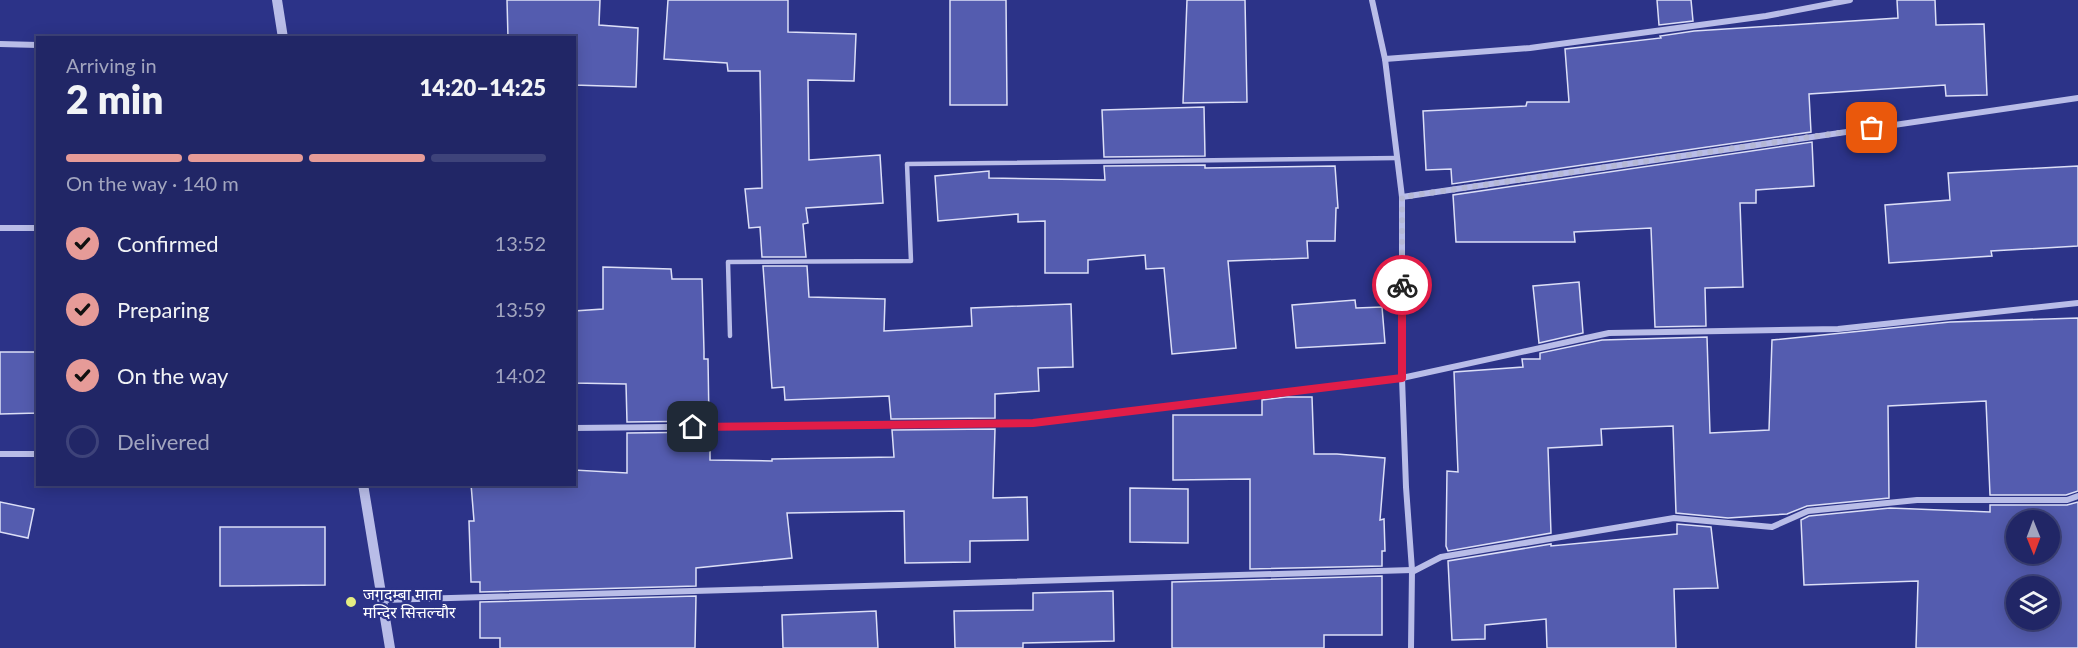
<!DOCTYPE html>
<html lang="en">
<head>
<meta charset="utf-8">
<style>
  body { margin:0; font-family:Lato,"Noto Sans Devanagari",sans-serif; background:#292e6c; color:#f1f3f6; height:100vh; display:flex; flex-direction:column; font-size:22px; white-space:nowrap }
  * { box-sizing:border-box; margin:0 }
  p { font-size:20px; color:#a2a5bf }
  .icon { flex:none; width:33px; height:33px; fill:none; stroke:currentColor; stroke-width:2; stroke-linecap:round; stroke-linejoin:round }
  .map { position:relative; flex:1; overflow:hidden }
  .side { position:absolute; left:36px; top:36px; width:540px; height:450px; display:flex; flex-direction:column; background:#212666; border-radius:0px; box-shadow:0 3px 15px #0003,0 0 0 2px #3e437a }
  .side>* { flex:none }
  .needle { width:39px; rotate:179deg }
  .controls { position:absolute; left:2006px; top:510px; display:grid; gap:12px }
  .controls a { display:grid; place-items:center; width:54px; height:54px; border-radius:50%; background:#212666; box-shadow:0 3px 15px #0003,0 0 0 2px #3e437a; font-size:30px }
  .pin { position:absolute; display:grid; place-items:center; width:51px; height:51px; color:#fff; margin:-26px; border-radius:12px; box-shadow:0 3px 9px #0006 }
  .courier { position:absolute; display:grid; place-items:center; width:60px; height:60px; margin:-30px; border:4px solid #e11d48; border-radius:50%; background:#fff; color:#222; box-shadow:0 2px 8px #0007 }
  .head em { font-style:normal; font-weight:800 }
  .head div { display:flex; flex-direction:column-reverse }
  .head { display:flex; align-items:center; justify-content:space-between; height:102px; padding:0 30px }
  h1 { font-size:39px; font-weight:800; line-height:45px }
  .bar { display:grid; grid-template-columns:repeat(4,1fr); gap:9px 6px; align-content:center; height:72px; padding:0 30px }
  .bar i { height:8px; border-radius:4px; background:#3e437a }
  .bar .selected { background:#e69b98 }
  .bar p { grid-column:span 4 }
  ol { padding:0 30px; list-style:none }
  li { display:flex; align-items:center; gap:18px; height:66px }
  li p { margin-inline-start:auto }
  li .icon { padding:6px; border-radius:50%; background:#e69b98; color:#111; stroke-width:4 }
  li:last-child { color:#a2a5bf }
  li i { width:33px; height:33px; border:3px solid #3e437a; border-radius:50% }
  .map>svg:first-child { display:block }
  .building { fill:#545caf; stroke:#dcdff7; stroke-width:1.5; fill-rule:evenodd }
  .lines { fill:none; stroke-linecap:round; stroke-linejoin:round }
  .service { stroke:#b9bde8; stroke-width:4.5 }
  .minor { stroke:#b9bde8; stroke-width:6 }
  .tertiary { stroke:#b9bde8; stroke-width:10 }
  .done { stroke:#b5b8d5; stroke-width:6; stroke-dasharray:0 10.8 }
  .route { stroke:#e11d48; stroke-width:8 }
  .poi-dot { fill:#e5ed82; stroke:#2c3388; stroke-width:2 }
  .labels { text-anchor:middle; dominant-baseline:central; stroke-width:4.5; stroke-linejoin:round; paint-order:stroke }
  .poi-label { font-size:16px; fill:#fff; stroke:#2c3388; text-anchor:start }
</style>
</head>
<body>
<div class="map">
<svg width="2078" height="648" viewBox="0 0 2078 648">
  <rect width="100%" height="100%" fill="#2c3388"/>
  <g class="building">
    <polygon points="507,0 600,0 599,25 638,28 636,87 574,85 574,38 508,38"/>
    <polygon points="668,0 788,0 788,32 856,34 854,81 808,80 809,160 880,155 883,203 806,208 808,223 803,224 806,257 762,257 760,227 749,228 745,189 762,188 760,71 728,71 727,63 664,59"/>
    <polygon points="950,0 1006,0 1007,105 950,105"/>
    <polygon points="1187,0 1245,0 1247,102 1183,103"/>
    <polygon points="1657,0 1691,0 1693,21 1659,25"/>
    <polygon points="1897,0 1935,0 1936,25 1984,24 1987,95 1946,96 1945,85 1809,94 1811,132 1452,184 1451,169 1426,170 1423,111 1526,106 1527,102 1569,102 1565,49 1661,38 1660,36 1694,31 1898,18"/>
    <polygon points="1204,107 1205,156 1104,157 1102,110"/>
    <polygon points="1812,142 1814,186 1756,190 1756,203 1740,203 1743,287 1705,288 1706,326 1655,327 1651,228 1574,232 1575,242 1456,242 1453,195"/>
    <polygon points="1205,165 1205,168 1335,166 1338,208 1336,208 1335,241 1307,241 1308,258 1228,261 1236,348 1172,354 1164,268 1146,269 1145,255 1088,260 1088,273 1045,273 1045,221 1018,222 1018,214 938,221 935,176 989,171 989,178 1105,180 1104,166"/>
    <polygon points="2078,166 2078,246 1991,251 1992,256 1889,263 1885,205 1950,200 1948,173"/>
    <polygon points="763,266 807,266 809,297 885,299 884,331 972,326 971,308 1071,304 1073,367 1038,368 1039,391 995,394 995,418 891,419 889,396 785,400 784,387 772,388"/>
    <polygon points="603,267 671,269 672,279 702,279 704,351 704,359 708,359 709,421 627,422 626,384 574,383 574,311 603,309"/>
    <polygon points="1579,282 1583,333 1539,343 1533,286"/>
    <polygon points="1355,300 1356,308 1382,307 1385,343 1296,348 1292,305"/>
    <polygon points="2078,318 2078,491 2066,495 1990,495 1986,401 1888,406 1889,498 1807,506 1787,514 1728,518 1676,513 1673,426 1601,429 1602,445 1548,448 1551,533 1448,551 1446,546 1447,471 1458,472 1454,372 1523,367 1522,359 1540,359 1540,353 1602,340 1707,337 1710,433 1769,430 1772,340 1950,322"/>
    <polygon points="0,352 38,352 38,413 0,414"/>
    <polygon points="1286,397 1312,397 1314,454 1337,454 1385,458 1380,520 1384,519 1385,551 1382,551 1382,566 1250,569 1250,479 1173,480 1173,415 1262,415 1262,400"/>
    <polygon points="995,429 993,498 1027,497 1028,540 970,541 970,562 905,563 904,511 787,513 792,558 696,568 696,586 480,592 480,582 471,582 469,521 474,521 471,484 574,484 574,470 627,473 627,433 710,432 710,460 772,461 772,459 894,457 892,430"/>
    <polygon points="1130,488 1188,489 1188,543 1130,542"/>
    <polygon points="0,502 34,509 28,538 0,532"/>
    <path d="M2078,502V648H1916L1918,581L1804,585L1801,520L1809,516L1890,508L1990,512V505H2067ZM2016,520H2049V554H2016ZM2016,586H2049V620H2016Z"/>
    <polygon points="1677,524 1711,527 1718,588 1674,589 1676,648 1547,648 1546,619 1485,625 1485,639 1452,640 1448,561 1551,544 1551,546 1677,534"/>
    <polygon points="220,527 325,527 325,585 220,586"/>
    <polygon points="1382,576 1382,635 1324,635 1324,648 1172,648 1172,582"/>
    <polygon points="1113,591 1114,641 1023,643 1023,648 955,648 954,611 1033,610 1033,593"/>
    <polygon points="696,596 695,648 500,648 500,638 480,638 480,602"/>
    <polygon points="876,611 878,648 783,648 782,615"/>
  </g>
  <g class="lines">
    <polyline class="service" points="730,336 728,262 911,261 907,164 1397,158"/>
    <g class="minor">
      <polyline points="1372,0 1385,59 1402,197 1402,378 1406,487 1412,570 1411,648"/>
      <polyline points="0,44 38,45"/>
      <polyline points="1385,59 1530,48 1766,16 1850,0"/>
      <polyline points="1402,197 2078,98"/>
      <polyline points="0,228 38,228"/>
      <polyline points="574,428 1033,423 1402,378 1609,333 1838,329 2078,303"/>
      <polyline points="0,454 38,454"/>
      <polyline points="1412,572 1441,557 1674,518 1772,527 1808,511 1917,500 2067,500 2078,496"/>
      <polyline points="383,600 1412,570"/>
    </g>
    <g class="tertiary">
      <polyline points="277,0 283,38"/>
      <polyline points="363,484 390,648"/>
    </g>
  </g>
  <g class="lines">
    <polyline class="done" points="1402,285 1402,197 1872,128"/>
    <polyline class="route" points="693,427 1033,423 1402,378 1402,285"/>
  </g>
  <circle class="poi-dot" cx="351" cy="602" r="6"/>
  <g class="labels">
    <g class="poi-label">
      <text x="363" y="593">जगदम्बा माता<tspan x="363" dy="18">मन्दिर सित्तल्चौर</tspan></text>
    </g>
  </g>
</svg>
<div class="controls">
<a><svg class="needle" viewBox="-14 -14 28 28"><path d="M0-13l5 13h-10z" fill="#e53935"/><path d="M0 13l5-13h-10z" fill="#a2a5bf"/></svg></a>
<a><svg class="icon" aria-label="layers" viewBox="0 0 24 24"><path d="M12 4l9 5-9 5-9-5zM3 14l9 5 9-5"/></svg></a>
</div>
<div class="pin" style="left:1872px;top:128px;background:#ea580c"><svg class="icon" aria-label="bag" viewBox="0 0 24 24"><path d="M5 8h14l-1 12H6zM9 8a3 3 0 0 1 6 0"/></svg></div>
<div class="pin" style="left:693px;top:427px;background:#1f2937"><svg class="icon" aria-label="home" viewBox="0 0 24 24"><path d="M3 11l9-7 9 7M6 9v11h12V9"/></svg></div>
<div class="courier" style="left:1402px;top:285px"><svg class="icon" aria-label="bike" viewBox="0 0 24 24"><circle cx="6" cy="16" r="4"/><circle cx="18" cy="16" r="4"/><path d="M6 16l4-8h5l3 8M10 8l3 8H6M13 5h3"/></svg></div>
<section class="side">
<div class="head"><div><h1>2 min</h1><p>Arriving in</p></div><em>14:20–14:25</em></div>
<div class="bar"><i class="selected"></i><i class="selected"></i><i class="selected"></i><i></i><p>On the way · 140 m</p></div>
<ol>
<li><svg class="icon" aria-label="check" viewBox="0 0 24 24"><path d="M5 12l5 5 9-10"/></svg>Confirmed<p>13:52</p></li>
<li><svg class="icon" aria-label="check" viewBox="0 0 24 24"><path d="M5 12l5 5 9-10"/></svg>Preparing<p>13:59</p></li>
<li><svg class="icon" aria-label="check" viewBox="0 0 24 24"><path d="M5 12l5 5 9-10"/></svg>On the way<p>14:02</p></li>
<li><i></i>Delivered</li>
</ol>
</section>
</div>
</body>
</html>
